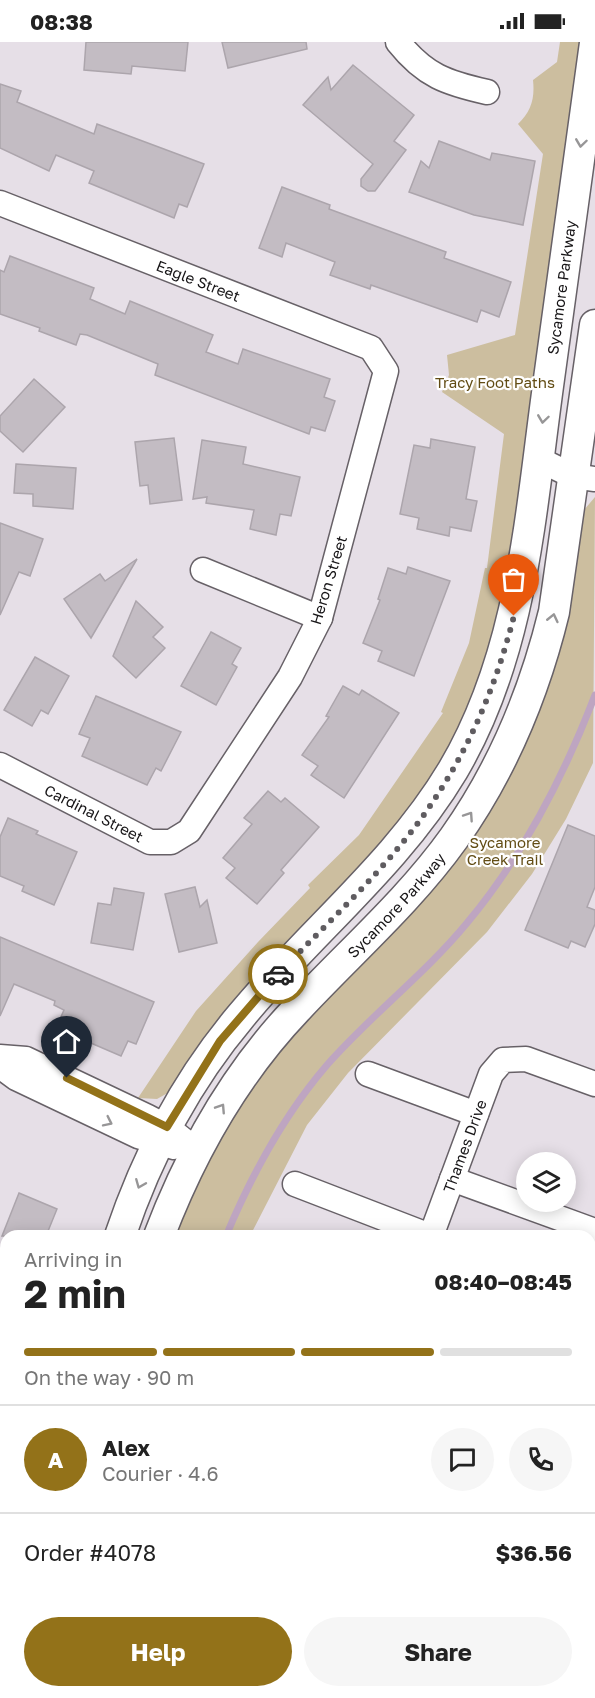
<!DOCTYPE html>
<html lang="en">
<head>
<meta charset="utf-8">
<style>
  body { margin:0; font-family:"Golos Text",sans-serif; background:#f6f6f6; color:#222; height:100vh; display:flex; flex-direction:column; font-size:22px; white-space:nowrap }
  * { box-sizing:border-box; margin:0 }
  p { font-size:20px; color:#767676 }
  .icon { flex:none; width:33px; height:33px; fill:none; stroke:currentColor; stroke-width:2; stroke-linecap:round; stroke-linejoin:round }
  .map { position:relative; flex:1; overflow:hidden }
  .panel { position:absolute; left:0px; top:1188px; width:596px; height:468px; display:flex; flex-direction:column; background:#fff; border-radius:18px 18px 0 0; box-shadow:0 3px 15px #0003 }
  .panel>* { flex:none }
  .tools { position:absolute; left:516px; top:1110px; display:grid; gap:12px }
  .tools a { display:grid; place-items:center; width:60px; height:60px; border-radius:50%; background:#fff; box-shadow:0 3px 15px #0003; font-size:30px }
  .pin { position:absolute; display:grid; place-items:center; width:51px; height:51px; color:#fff; margin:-62px -26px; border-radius:50% 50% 50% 0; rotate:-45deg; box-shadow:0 0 6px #0007 }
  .pin .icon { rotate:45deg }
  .courier { position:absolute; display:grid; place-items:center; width:60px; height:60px; margin:-30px; border:4px solid #937219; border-radius:50%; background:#fff; color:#222; box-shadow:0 2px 8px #0007 }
  .head em { font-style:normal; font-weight:700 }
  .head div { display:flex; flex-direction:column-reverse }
  .head { display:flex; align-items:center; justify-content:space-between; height:102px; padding:0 24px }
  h1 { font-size:39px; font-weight:700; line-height:45px }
  .bar { display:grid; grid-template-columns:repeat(4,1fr); gap:9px 6px; align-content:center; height:72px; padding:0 24px }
  .bar i { height:8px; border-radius:4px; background:#e0e0e0 }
  .bar .active { background:#937219 }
  .bar p { grid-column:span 4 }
  .line { display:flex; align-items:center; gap:15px; padding:0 24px; border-top:2px solid #e0e0e0 }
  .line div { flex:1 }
  .round { display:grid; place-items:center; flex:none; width:63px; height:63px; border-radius:32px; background:#f6f6f6 }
  .cta { display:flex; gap:12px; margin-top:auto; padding:12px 24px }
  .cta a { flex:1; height:69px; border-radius:36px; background:#937219; color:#fff; font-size:24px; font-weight:700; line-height:69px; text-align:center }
  .cta a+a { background:#f6f6f6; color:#222 }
  .status { display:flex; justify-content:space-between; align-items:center; height:42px; padding:0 30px; background:#fff; direction:ltr }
  .status svg { height:16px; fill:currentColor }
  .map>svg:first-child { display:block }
  .green { fill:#ccbe9f }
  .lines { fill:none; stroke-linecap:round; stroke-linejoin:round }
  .stream { stroke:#bea5c1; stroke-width:7 }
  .building { fill:#c3bcc3; stroke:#aca5ac; stroke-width:1.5 }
  .minor-casing { stroke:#676167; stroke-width:27 }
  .major-casing { stroke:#676167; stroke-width:33 }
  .minor { stroke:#fff; stroke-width:24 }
  .major { stroke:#fff; stroke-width:30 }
  .oneway { stroke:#979697 }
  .done { stroke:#5f5c60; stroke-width:6; stroke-dasharray:0 10.8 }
  .route { stroke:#937219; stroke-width:8 }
  .labels { text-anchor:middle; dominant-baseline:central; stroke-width:4.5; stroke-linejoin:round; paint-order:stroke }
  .street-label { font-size:15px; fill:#171517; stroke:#fff }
  .park-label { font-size:15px; fill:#624c14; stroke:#fff }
</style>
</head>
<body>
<div class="status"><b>08:38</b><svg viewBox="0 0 49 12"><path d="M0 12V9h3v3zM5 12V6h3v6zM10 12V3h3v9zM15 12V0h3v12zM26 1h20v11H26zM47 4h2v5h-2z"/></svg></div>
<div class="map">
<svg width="595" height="1656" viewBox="0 0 595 1656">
  <rect width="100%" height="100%" fill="#e6dfe7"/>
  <g class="green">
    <path d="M560,0H582L509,525L493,601L465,675L425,748L375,811L258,931L234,960L173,1048L157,1057L138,1056L196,969L258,900L310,846L308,843L359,793L443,671L441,670L469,601L485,526H487L504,392L442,350L449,333L447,313L515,293L543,112L518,82C531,69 535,57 533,38L557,20Z"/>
    <polygon points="595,455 593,721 566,777 532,832 487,890 348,1031 307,1083 250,1194 175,1194 195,1143 231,1078 278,1009 508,735 544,658 557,616 584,468"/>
    <polygon points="590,1622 595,1622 595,1656 110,1656 110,1650 590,1650"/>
  </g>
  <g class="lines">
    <g class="stream">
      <path d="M226,1194C252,1132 283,1074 327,1023C371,973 425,932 467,881C523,814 564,734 595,653"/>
      <polyline points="369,1650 427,1656"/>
      <polyline points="153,1656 153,1650"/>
    </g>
  </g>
  <g class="building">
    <polygon points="86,0 188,0 185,29 132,24 131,32 84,28"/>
    <polygon points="222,0 306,0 307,7 228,26"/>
    <polygon points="353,23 414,73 394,99 406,108 375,149 368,149 361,144 361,137 373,122 303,63 328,35 331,48"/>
    <polygon points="0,42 21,49 17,60 94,92 97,82 204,122 187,165 179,162 174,176 89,141 94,129 56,113 49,129 0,106"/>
    <polygon points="439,99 490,118 492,111 535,119 523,183 474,173 409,150 421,119 429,126"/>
    <polygon points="282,145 330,163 329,167 446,210 444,216 511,240 499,275 481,268 477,280 371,243 370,247 330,233 335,220 286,201 282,215 259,206"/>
    <polygon points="10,214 94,246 90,257 125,272 130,259 213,293 206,310 238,322 243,307 330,337 324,355 335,359 325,389 311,385 309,392 155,333 158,322 87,293 80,292 76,303 39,289 40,286 0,272 0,228 4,230"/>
    <polygon points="34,337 65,365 23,410 0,389 0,374"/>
    <polygon points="174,396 182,458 150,462 148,443 140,444 135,400"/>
    <polygon points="431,397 475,405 466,457 477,459 471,489 450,485 449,494 417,487 419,476 400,472 414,403 430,406"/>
    <polygon points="202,398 246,405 243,422 300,435 291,474 280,472 276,493 250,487 254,468 206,461 207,455 193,457"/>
    <polygon points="16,422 76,426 73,467 33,464 33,452 14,451"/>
    <polygon points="0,481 43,497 30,534 19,530 0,573"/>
    <polygon points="137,517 91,596 64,557 100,532 105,539"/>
    <polygon points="408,525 450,539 414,634 378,619 382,609 363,601 380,558 378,557 388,526 406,532"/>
    <polygon points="136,559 163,585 153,595 165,606 136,636 113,614"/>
    <polygon points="211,590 241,606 232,622 237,625 216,663 181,644"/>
    <polygon points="35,615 69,634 48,672 41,668 32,684 4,668"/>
    <polygon points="343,644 359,653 362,648 399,671 344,756 311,733 318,724 302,713 329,675 326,674"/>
    <polygon points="96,654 181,690 161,729 156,726 147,743 82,714 90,696 79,692"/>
    <polygon points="268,749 281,760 285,756 319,785 281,828 284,831 257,862 226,836 235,826 223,816 252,782 244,776"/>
    <polygon points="8,776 38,789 36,792 77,810 54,863 22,849 24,844 0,834 0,795"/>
    <polygon points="568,783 595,794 595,845 587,865 595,868 595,882 585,905 571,899 568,906 525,888"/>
    <polygon points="195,845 200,865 207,858 217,901 179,910 165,852"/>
    <polygon points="114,846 144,851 133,908 91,901 98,861 111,863"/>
    <polygon points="0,895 154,960 136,1002 128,999 121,1014 56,986 64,968 54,963 55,959 14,942 0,974"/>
    <polygon points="19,1151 57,1167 46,1194 2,1194"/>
  </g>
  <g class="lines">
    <defs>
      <g id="minor">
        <path d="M398,0C425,34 447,41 487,50"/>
        <path id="s1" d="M0,161L371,306L386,329L320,576L290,635L189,789L171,800H150L0,723"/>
        <polyline points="538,417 573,434 595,437"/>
        <polyline points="203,528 320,576"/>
        <polyline points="0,1015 26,1017 148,1075 167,1085 196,1108"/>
        <polyline points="0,1024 16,1036 138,1094 174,1105"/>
        <polyline points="368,1032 476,1072"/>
        <polyline points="452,1137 595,1189"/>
        <polyline points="295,1142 430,1194"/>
        <path id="s2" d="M431,1194L491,1032L503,1018L526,1017L595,1042"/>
        <polyline points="590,1313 595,1298"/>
        <polyline points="590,1335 595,1337"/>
        <polyline points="590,1580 595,1580"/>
        <polyline points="590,1607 595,1608"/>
      </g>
      <g id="major">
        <path id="s3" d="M120,1194C147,1114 187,1038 241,974C310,890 397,822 453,728C522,611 530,475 548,344C563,229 579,115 595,1"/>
        <path id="s4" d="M159,1194C191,1110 235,1032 297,967C349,911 409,859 454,796C503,727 534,652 554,570L595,283"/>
        <polyline points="59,1656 59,1650"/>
        <polyline points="96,1656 97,1650"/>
      </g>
    </defs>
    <use href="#minor" class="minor-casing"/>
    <use href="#major" class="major-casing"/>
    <use href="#minor" class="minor"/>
    <use href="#major" class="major"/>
  </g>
  <defs><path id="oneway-chevron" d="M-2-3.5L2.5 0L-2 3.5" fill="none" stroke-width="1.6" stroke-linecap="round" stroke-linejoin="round" transform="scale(1.5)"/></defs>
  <g class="oneway">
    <use href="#oneway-chevron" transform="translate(581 101) rotate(98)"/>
    <use href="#oneway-chevron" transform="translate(543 377) rotate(98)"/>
    <use href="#oneway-chevron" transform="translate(553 576) rotate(-77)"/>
    <use href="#oneway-chevron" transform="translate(469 774) rotate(-56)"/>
    <use href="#oneway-chevron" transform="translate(221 1066) rotate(-57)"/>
    <use href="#oneway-chevron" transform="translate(108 1080) rotate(26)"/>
    <use href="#oneway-chevron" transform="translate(140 1142) rotate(112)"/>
  </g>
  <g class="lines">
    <path class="done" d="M278,932C332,876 392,822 434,758C472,701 497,640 514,574"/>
    <polyline class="route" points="67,1036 167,1085 220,999 278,932"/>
  </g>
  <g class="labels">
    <g class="street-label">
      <text stroke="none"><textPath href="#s1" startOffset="213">Eagle Street</textPath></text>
      <text stroke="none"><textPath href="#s3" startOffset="1076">Sycamore Parkway</textPath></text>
      <text transform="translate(328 538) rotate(-73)">Heron Street</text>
      <text transform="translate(94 771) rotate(27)">Cardinal Street</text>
      <text stroke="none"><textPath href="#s4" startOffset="411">Sycamore Parkway</textPath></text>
      <text stroke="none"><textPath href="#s2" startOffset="96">Thames Drive</textPath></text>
    </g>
    <g class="park-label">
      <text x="495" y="340">Tracy Foot Paths</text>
      <text x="505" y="800">Sycamore<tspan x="505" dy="17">Creek Trail</tspan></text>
    </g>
  </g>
</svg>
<div class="tools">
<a><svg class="icon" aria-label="layers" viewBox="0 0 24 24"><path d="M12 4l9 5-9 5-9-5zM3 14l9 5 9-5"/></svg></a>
</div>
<div class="pin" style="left:514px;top:574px;background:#ea580c"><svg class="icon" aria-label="bag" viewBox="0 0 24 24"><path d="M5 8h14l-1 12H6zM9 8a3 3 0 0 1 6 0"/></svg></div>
<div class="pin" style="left:67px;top:1036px;background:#1f2937"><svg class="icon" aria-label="home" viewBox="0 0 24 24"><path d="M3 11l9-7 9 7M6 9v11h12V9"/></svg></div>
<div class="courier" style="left:278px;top:932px"><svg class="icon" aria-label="car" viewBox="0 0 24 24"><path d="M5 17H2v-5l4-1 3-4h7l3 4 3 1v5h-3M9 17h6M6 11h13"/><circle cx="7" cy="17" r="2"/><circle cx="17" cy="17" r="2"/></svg></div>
<section class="panel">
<div class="head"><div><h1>2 min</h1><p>Arriving in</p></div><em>08:40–08:45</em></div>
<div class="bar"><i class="active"></i><i class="active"></i><i class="active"></i><i></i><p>On the way · 90 m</p></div>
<div class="line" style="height:108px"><b class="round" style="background:#937219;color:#fff">A</b><div><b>Alex</b><p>Courier · 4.6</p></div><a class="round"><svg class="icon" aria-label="chat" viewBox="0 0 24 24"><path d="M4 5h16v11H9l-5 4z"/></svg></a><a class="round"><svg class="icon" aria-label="phone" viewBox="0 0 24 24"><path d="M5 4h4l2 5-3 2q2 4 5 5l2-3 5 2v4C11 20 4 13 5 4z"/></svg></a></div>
<div class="line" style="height:78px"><div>Order #4078</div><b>$36.56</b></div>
<div class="cta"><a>Help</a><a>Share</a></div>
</section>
</div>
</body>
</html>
